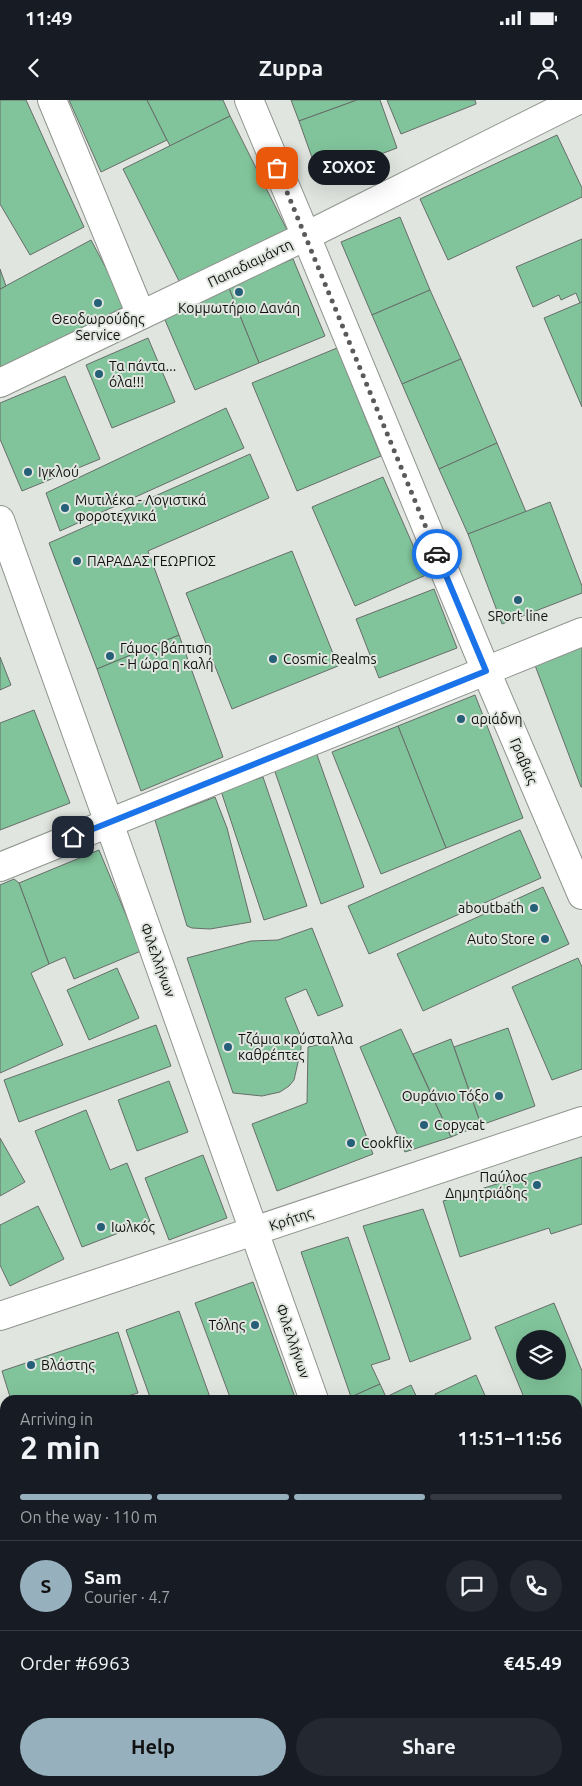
<!DOCTYPE html>
<html lang="en">
<head>
<meta charset="utf-8">
<style>
  body { margin:0; font-family:Ubuntu,sans-serif; background:#242831; color:#f1f3f6; height:100vh; display:flex; flex-direction:column; font-size:19px; white-space:nowrap }
  * { box-sizing:border-box; margin:0 }
  p { font-size:16px; color:#9ea1a6 }
  .icon { flex:none; width:28px; height:28px; fill:none; stroke:currentColor; stroke-width:2; stroke-linecap:round; stroke-linejoin:round }
  .map { position:relative; flex:1; overflow:hidden }
  .side { position:absolute; left:0px; top:1295px; width:582px; height:391px; display:flex; flex-direction:column; background:#171b24; border-radius:15px 15px 0 0; box-shadow:0 5px 20px #0002 }
  .side>* { flex:none }
  .tools { position:absolute; left:516px; top:1230px; display:grid; gap:10px }
  .tools a { display:grid; place-items:center; width:50px; height:50px; border-radius:50%; background:#171b24; box-shadow:0 5px 20px #0002; font-size:25px }
  .pin { position:absolute; display:grid; place-items:center; width:42px; height:42px; color:#fff; margin:-21px; border-radius:10px; box-shadow:0 2px 8px #0006 }
  .courier { position:absolute; display:grid; place-items:center; width:50px; height:50px; margin:-25px; border:4px solid #1a73e8; border-radius:50%; background:#fff; color:#222; box-shadow:0 1px 6px #0007 }
  .bubble { position:absolute; height:35px; border-radius:18px; background:#171b24; box-shadow:0 5px 20px #0002; font-size:16px; font-weight:700; line-height:35px; text-align:center }
  .headline em { font-style:normal; font-weight:700 }
  .headline div { display:flex; flex-direction:column-reverse }
  .headline { display:flex; align-items:center; justify-content:space-between; height:85px; padding:0 20px }
  h1 { font-size:32px; font-weight:700; line-height:38px }
  .bar { display:grid; grid-template-columns:repeat(4,1fr); gap:8px 5px; align-content:center; height:60px; padding:0 20px }
  .bar i { height:6px; border-radius:4px; background:#363941 }
  .bar .on { background:#96b0bd }
  .bar p { grid-column:span 4 }
  .line { display:flex; align-items:center; gap:12px; padding:0 20px; border-top:1px solid #363941 }
  .line div { flex:1 }
  .round { display:grid; place-items:center; flex:none; width:52px; height:52px; border-radius:26px; background:#242831 }
  .primary-button { display:flex; gap:10px; margin-top:auto; padding:10px 20px }
  .primary-button a { flex:1; height:58px; border-radius:30px; background:#96b0bd; color:#111; font-size:20px; font-weight:700; line-height:58px; text-align:center }
  .primary-button a+a { background:#242831; color:#f1f3f6 }
  .status { display:flex; justify-content:space-between; align-items:center; height:35px; padding:0 25px; background:#171b24; direction:ltr }
  .status svg { height:14px; fill:currentColor }
  header { display:flex; justify-content:space-between; align-items:center; height:65px; padding:0 20px; background:#171b24; font-size:22px; font-weight:700 }
  .map>svg:first-child { display:block }
  .building { fill:#81c49b; stroke:#676d69; fill-rule:evenodd }
  .lines { fill:none; stroke-linecap:round; stroke-linejoin:round }
  .minor-casing { stroke:#8f948e; stroke-width:30 }
  .major-casing { stroke:#6e7d33; stroke-width:30 }
  .minor { stroke:#fff; stroke-width:28 }
  .major { stroke:#c6d491; stroke-width:28 }
  .done { stroke:#595b58; stroke-width:5; stroke-dasharray:0 9 }
  .route { stroke:#1a73e8; stroke-width:6 }
  .poi-dot { fill:#265f78; stroke:#e0e5df; stroke-width:2 }
  .labels { text-anchor:middle; dominant-baseline:central; stroke-width:4; stroke-linejoin:round; paint-order:stroke }
  .street-label { font-size:14px; fill:#10110f; stroke:#e0e5df }
  .poi-label { font-size:14px; fill:#10110f; stroke:#e0e5df; text-anchor:start }
</style>
</head>
<body>
<div class="status"><b>11:49</b><svg viewBox="0 0 49 12"><path d="M0 12V9h3v3zM5 12V6h3v6zM10 12V3h3v9zM15 12V0h3v12zM26 1h20v11H26zM47 4h2v5h-2z"/></svg></div>
<header><svg class="icon" aria-label="back" viewBox="0 0 24 24"><path d="M15 5l-7 7 7 7"/></svg>Zuppa<svg class="icon" aria-label="person" viewBox="0 0 24 24"><circle cx="12" cy="8" r="4"/><path d="M4 21q1-7 8-7t8 7"/></svg></header>
<div class="map">
<svg width="582" height="1686" viewBox="0 0 582 1686">
  <rect width="100%" height="100%" fill="#e0e5df"/>
  <g class="building">
    <polygon points="0,0 26,0 84,127 30,155 0,104"/>
    <polygon points="69,0 147,0 167,40 101,72"/>
    <polygon points="147,0 223,0 230,16 170,46"/>
    <polygon points="291,0 357,0 299,21"/>
    <polygon points="357,0 380,0 397,48 319,77 299,21"/>
    <polygon points="387,0 475,0 476,4 401,34"/>
    <polygon points="230,16 288,132 181,185 123,69"/>
    <polygon points="557,35 582,88 582,97 448,160 420,99"/>
    <polygon points="400,117 430,190 372,215 341,142"/>
    <polygon points="582,139 582,202 580,203 576,193 561,200 559,195 533,207 516,167"/>
    <polygon points="91,140 126,206 0,269 0,189"/>
    <polygon points="293,159 325,236 259,263 228,186"/>
    <polygon points="0,169 6,186 0,189"/>
    <polygon points="228,186 259,263 195,290 162,213"/>
    <polygon points="430,190 461,259 402,284 372,215"/>
    <polygon points="582,202 582,307 544,218"/>
    <polygon points="148,238 175,302 112,328 86,265"/>
    <polygon points="337,248 381,356 297,391 252,283"/>
    <polygon points="461,259 497,343 439,369 402,284"/>
    <polygon points="65,276 100,359 22,391 0,339 0,303"/>
    <polygon points="226,308 244,348 60,431 46,393"/>
    <polygon points="497,343 526,412 468,434 439,369"/>
    <polygon points="250,354 269,398 148,451 179,535 97,569 49,443"/>
    <polygon points="383,377 426,475 355,506 312,407"/>
    <polygon points="550,402 582,486 582,493 502,524 468,434"/>
    <polygon points="292,451 338,566 232,609 186,493"/>
    <polygon points="434,489 457,548 379,578 356,519"/>
    <polygon points="179,535 223,657 141,691 97,569"/>
    <polygon points="582,541 582,687 581,687 533,560"/>
    <polygon points="0,557 11,585 0,590"/>
    <polygon points="475,595 523,718 446,748 398,626"/>
    <polygon points="34,610 70,703 0,730 0,623"/>
    <polygon points="398,626 446,748 381,774 332,652"/>
    <polygon points="316,652 364,787 321,804 274,669"/>
    <polygon points="263,677 307,806 264,820 221,691"/>
    <polygon points="215,697 227,728 251,822 210,829 192,828 187,826 155,720"/>
    <polygon points="520,730 541,778 369,854 348,806"/>
    <polygon points="99,750 141,851 74,879 65,857 49,864 19,783"/>
    <polygon points="14,779 19,783 49,864 31,873 63,945 0,973 0,785"/>
    <polygon points="543,787 569,844 423,911 397,854"/>
    <polygon points="312,828 343,906 318,916 306,889 285,898 301,937 301,949 294,980 289,986 280,992 262,996 233,993 187,858 251,841 278,840"/>
    <polygon points="578,858 582,867 582,969 552,980 512,887"/>
    <polygon points="117,868 139,918 89,940 67,890"/>
    <polygon points="156,925 171,966 19,1022 4,980"/>
    <polygon points="508,928 535,1006 481,1025 454,947"/>
    <polygon points="401,929 451,1037 405,1052 360,947"/>
    <polygon points="451,939 481,1025 451,1037 413,954"/>
    <polygon points="331,942 373,1054 277,1091 252,1024 307,1003 308,947"/>
    <polygon points="169,981 188,1032 137,1051 118,1000"/>
    <polygon points="86,1010 110,1070 127,1063 150,1121 82,1147 35,1031"/>
    <polygon points="0,1038 25,1082 0,1096"/>
    <polygon points="203,1055 227,1118 169,1140 145,1078"/>
    <polygon points="582,1057 582,1124 551,1134 549,1128 460,1157 443,1101"/>
    <polygon points="38,1106 64,1159 10,1186 0,1165 0,1125"/>
    <polygon points="423,1109 471,1239 410,1262 363,1126"/>
    <polygon points="348,1137 390,1259 371,1265 380,1284 351,1297 301,1152"/>
    <polygon points="253,1182 296,1300 231,1300 195,1203"/>
    <path d="M554,1203L582,1271V1340L578,1342V1300H525L495,1227ZM525,1239H558V1271H525Z"/>
    <polygon points="179,1211 211,1300 151,1300 126,1230"/>
    <polygon points="118,1232 138,1293 124,1297 125,1300 76,1300 74,1296 63,1300 11,1300 2,1271"/>
    <polygon points="476,1275 487,1300 437,1300 435,1294"/>
    <polygon points="380,1284 386,1297 411,1285 418,1300 352,1300 351,1297"/>
    <polygon points="0,1345 5,1356 5,1390 0,1392"/>
    <polygon points="5,1390 5,1436 0,1439 0,1392"/>
    <polygon points="578,1433 582,1443 582,1518 578,1520"/>
    <polygon points="5,1463 5,1483 0,1470 0,1465"/>
    <polygon points="582,1518 582,1571 578,1573 578,1520"/>
    <polygon points="0,1665 5,1676 5,1681 8,1681 10,1686 0,1686"/>
    <polygon points="93,1681 151,1681 153,1686 95,1686"/>
    <polygon points="178,1681 241,1681 243,1685 180,1686"/>
    <polygon points="241,1681 300,1681 302,1686 243,1686"/>
    <polygon points="332,1681 437,1681 439,1686 334,1686"/>
    <polygon points="481,1681 578,1681 579,1686 483,1686"/>
  </g>
  <g class="lines">
    <defs>
      <g id="minor">
        <polyline points="52,0 141,215"/>
        <polyline points="249,0 306,136 486,571 582,795"/>
        <polyline points="0,283 306,136 578,0"/>
        <polyline points="0,420 109,723 314,1300"/>
        <polyline points="0,767 582,532"/>
        <polyline points="0,1216 582,1021"/>
        <polyline points="578,1394 582,1392"/>
        <polyline points="452,1681 454,1686"/>
      </g>
      <g id="major">
        <polyline points="0,1576 5,1586"/>
        <polyline points="53,1681 55,1686"/>
      </g>
    </defs>
    <use href="#minor" class="minor-casing"/>
    <use href="#major" class="major-casing"/>
    <use href="#minor" class="minor"/>
    <use href="#major" class="major"/>
  </g>
  <g class="lines">
    <polyline class="done" points="277,68 437,454"/>
    <polyline class="route" points="73,737 486,571 437,454"/>
  </g>
  <g class="poi-dot">
    <circle cx="239" cy="192" r="5"/>
    <circle cx="98" cy="203" r="5"/>
    <circle cx="99" cy="274" r="5"/>
    <circle cx="28" cy="372" r="5"/>
    <circle cx="65" cy="408" r="5"/>
    <circle cx="77" cy="461" r="5"/>
    <circle cx="518" cy="500" r="5"/>
    <circle cx="110" cy="556" r="5"/>
    <circle cx="273" cy="559" r="5"/>
    <circle cx="461" cy="619" r="5"/>
    <circle cx="534" cy="808" r="5"/>
    <circle cx="545" cy="839" r="5"/>
    <circle cx="228" cy="947" r="5"/>
    <circle cx="499" cy="996" r="5"/>
    <circle cx="424" cy="1025" r="5"/>
    <circle cx="351" cy="1043" r="5"/>
    <circle cx="537" cy="1085" r="5"/>
    <circle cx="101" cy="1127" r="5"/>
    <circle cx="255" cy="1225" r="5"/>
    <circle cx="31" cy="1265" r="5"/>
  </g>
  <g class="labels">
    <g class="street-label">
      <text transform="translate(250 163) rotate(-26)">Παπαδιαμάντη</text>
      <text transform="translate(524 661) rotate(67)">Γραβιάς</text>
      <text transform="translate(158 860) rotate(70)">Φιλελλήνων</text>
      <text transform="translate(291 1119) rotate(-19)">Κρήτης</text>
      <text transform="translate(293 1241) rotate(71)">Φιλελλήνων</text>
    </g>
    <g class="poi-label">
      <text x="239" y="208" text-anchor="middle">Κομμωτήριο Δανάη</text>
      <text x="98" y="219" text-anchor="middle">Θεοδωρούδης<tspan x="98" dy="16">Service</tspan></text>
      <text x="109" y="266">Τα πάντα...<tspan x="109" dy="16">όλα!!!</tspan></text>
      <text x="38" y="372">Ιγκλού</text>
      <text x="75" y="400">Μυτιλέκα - Λογιστικά<tspan x="75" dy="16">φοροτεχνικά</tspan></text>
      <text x="87" y="461">ΠΑΡΑΔΑΣ ΓΕΩΡΓΙΟΣ</text>
      <text x="518" y="516" text-anchor="middle">SPort line</text>
      <text x="120" y="548">Γάμος βάπτιση<tspan x="120" dy="16">- Η ώρα η καλή</tspan></text>
      <text x="283" y="559">Cosmic Realms</text>
      <text x="471" y="619">αριάδνη</text>
      <text x="524" y="808" text-anchor="end">aboutbath</text>
      <text x="535" y="839" text-anchor="end">Auto Store</text>
      <text x="238" y="939">Τζάμια κρύσταλλα<tspan x="238" dy="16">καθρέπτες</tspan></text>
      <text x="489" y="996" text-anchor="end">Ουράνιο Τόξο</text>
      <text x="434" y="1025">Copycat</text>
      <text x="361" y="1043">Cookflix</text>
      <text x="527" y="1077" text-anchor="end">Παύλος<tspan x="527" dy="16">Δημητριάδης</tspan></text>
      <text x="111" y="1127">Ιωλκός</text>
      <text x="245" y="1225" text-anchor="end">Τόλης</text>
      <text x="41" y="1265">Βλάστης</text>
    </g>
  </g>
</svg>
<div class="tools">
<a><svg class="icon" aria-label="layers" viewBox="0 0 24 24"><path d="M12 4l9 5-9 5-9-5zM3 14l9 5 9-5"/></svg></a>
</div>
<div class="pin" style="left:277px;top:68px;background:#ea580c"><svg class="icon" aria-label="bag" viewBox="0 0 24 24"><path d="M5 8h14l-1 12H6zM9 8a3 3 0 0 1 6 0"/></svg></div>
<div class="pin" style="left:73px;top:737px;background:#1f2937"><svg class="icon" aria-label="home" viewBox="0 0 24 24"><path d="M3 11l9-7 9 7M6 9v11h12V9"/></svg></div>
<div class="courier" style="left:437px;top:454px"><svg class="icon" aria-label="car" viewBox="0 0 24 24"><path d="M5 17H2v-5l4-1 3-4h7l3 4 3 1v5h-3M9 17h6M6 11h13"/><circle cx="7" cy="17" r="2"/><circle cx="17" cy="17" r="2"/></svg></div>
<div class="bubble" style="left:308px;top:50px;width:82px">ΣΟΧΟΣ</div>
<section class="side">
<div class="headline"><div><h1>2 min</h1><p>Arriving in</p></div><em>11:51–11:56</em></div>
<div class="bar"><i class="on"></i><i class="on"></i><i class="on"></i><i></i><p>On the way · 110 m</p></div>
<div class="line" style="height:90px"><b class="round" style="background:#96b0bd;color:#111">S</b><div><b>Sam</b><p>Courier · 4.7</p></div><a class="round"><svg class="icon" aria-label="chat" viewBox="0 0 24 24"><path d="M4 5h16v11H9l-5 4z"/></svg></a><a class="round"><svg class="icon" aria-label="phone" viewBox="0 0 24 24"><path d="M5 4h4l2 5-3 2q2 4 5 5l2-3 5 2v4C11 20 4 13 5 4z"/></svg></a></div>
<div class="line" style="height:65px"><div>Order #6963</div><b>€45.49</b></div>
<div class="primary-button"><a>Help</a><a>Share</a></div>
</section>
</div>
</body>
</html>
